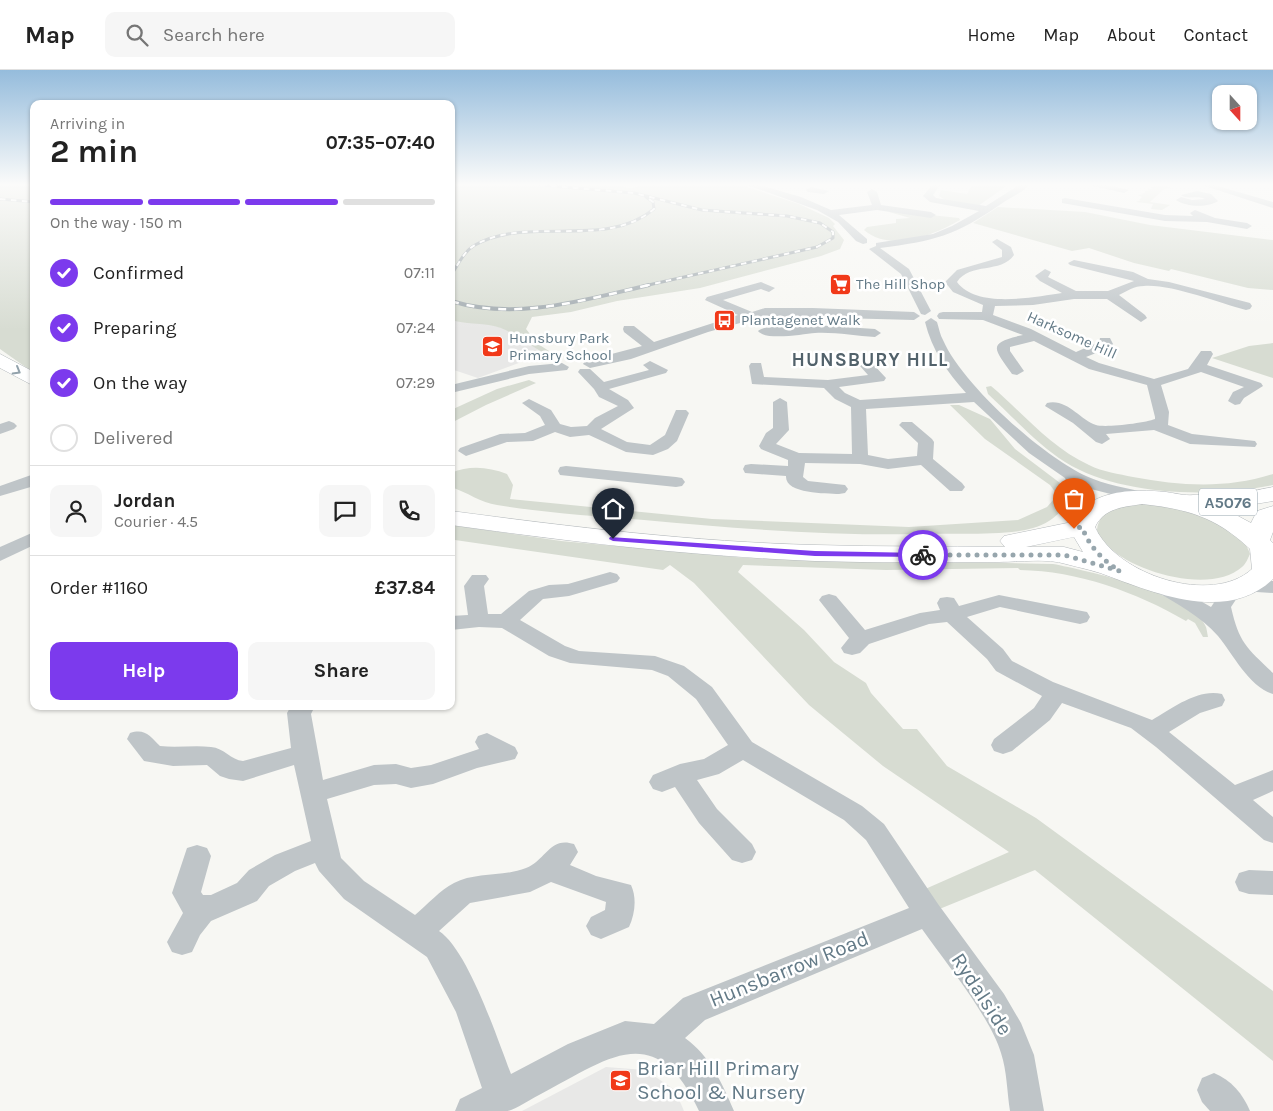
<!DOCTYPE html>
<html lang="en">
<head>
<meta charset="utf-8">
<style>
  body { margin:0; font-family:Karla,sans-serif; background:#f6f6f6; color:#222; height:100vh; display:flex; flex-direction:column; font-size:19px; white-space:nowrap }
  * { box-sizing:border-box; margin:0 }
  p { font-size:16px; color:#767676 }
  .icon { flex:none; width:28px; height:28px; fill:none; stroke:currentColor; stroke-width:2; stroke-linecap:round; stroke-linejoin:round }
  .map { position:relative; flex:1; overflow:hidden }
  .panel { position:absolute; left:30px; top:30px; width:425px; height:610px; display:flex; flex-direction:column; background:#fff; border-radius:10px; box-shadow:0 1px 4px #0004 }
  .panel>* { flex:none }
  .needle { width:32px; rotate:159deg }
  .tools { position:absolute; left:1212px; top:15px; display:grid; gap:10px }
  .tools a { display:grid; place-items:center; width:45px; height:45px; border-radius:10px; background:#fff; box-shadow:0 1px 4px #0004; font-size:25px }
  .pin { position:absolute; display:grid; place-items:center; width:42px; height:42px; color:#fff; margin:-51px -21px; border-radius:50% 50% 50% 0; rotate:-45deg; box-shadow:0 0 5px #0007 }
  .pin .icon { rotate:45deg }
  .courier { position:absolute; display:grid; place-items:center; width:50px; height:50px; margin:-25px; border:4px solid #7c3aed; border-radius:50%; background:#fff; color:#222; box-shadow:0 1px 6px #0007 }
  .overview em { font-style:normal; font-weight:700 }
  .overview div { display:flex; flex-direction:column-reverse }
  .overview { display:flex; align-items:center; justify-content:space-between; height:85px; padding:0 20px }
  h1 { font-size:32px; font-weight:700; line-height:38px }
  .bar { display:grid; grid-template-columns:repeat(4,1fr); gap:8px 5px; align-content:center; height:60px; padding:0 20px }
  .bar i { height:6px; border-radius:4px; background:#e0e0e0 }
  .bar .active { background:#7c3aed }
  .bar p { grid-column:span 4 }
  .line { display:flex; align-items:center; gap:12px; padding:0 20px; border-top:1px solid #e0e0e0 }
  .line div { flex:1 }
  .round { display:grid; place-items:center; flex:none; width:52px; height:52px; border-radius:10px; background:#f6f6f6 }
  ol { padding:0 20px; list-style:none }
  li { display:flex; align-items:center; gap:15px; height:55px }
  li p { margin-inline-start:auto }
  li .icon { padding:5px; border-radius:50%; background:#7c3aed; color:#fff; stroke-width:4 }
  li:last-child { color:#767676 }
  li i { width:28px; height:28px; border:2px solid #e0e0e0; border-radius:50% }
  .action { display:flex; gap:10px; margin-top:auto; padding:10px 20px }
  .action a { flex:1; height:58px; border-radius:10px; background:#7c3aed; color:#fff; font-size:20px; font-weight:700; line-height:58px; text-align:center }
  .action a+a { background:#f6f6f6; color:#222 }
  header { display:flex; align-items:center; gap:30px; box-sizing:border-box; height:70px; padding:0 25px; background:#fff; border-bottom:1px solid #e0e0e0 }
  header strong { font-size:24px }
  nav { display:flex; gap:28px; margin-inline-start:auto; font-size:18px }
  .search { width:350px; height:45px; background:#f6f6f6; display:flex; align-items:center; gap:12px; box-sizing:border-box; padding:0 18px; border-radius:10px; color:#767676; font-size:19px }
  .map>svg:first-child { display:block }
  .built { fill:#e8e8e7 }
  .green { fill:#d7dcd2 }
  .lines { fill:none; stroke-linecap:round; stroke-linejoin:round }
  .highway-casing { stroke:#b4b9bc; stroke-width:1 }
  .minor { fill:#bfc5c8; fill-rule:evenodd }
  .highway { fill:#fff; fill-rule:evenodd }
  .rail-far1-casing { stroke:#a0a9ae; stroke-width:3 }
  .rail-casing { stroke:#a0a9ae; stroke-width:4 }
  .rail-far1 { stroke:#fff; stroke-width:2; stroke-dasharray:5.5; stroke-linecap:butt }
  .rail { stroke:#fff; stroke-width:2.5; stroke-dasharray:8; stroke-linecap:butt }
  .oneway { stroke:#92a2ab }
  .route { fill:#7c3aed }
  .done { stroke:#97a6ad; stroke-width:5; stroke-dasharray:0 9 }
  .labels { text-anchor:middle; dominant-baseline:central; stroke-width:5; stroke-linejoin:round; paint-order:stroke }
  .far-poi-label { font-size:15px; fill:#637a87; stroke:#fff; text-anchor:start }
  .far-street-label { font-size:15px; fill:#637a87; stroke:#fff }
  .shield { fill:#fff; stroke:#92a2ab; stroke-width:1 }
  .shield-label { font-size:16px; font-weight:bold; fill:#637a87 }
  .far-district-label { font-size:19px; font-weight:bold; letter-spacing:1px; fill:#52626b; stroke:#fff }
  .near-street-label { font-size:21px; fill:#637a87; stroke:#fff }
  .near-poi-label { font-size:21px; fill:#637a87; stroke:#fff; text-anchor:start }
</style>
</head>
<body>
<header>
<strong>Map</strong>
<div class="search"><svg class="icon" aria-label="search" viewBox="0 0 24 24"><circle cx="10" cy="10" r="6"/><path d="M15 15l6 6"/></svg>Search here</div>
<nav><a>Home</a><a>Map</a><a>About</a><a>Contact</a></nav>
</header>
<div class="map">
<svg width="1273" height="1041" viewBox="0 0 1273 1041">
  <rect width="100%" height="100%" fill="#f7f7f3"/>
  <g class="built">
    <polygon points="451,250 484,253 503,258 520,267 548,287 547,290 532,288 478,308 451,299"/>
    <polygon points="606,997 645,1000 675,1020 684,1041 522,1041"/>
  </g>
  <g class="green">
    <polygon points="0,115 34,115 34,303 0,279"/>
    <path d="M451,115H611L630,118L650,115H741L799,134L829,148L835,154L833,156L844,170L840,179L821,186L700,218L617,231L571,242L532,247L526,259L538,274L560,288C538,285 522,266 501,258C485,252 468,255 451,250Z"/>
    <polygon points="972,115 1008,115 978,136 945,130 939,126 941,120 967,124"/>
    <polygon points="1159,115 1172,118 1164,119 1150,132 1170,135 1162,140 1151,139 1153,134 1136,132 1141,130 1139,130 1142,127 1138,125 1144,124 1141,123 1145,123 1145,121 1150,120 1147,119 1153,119 1151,117 1161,116"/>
    <polygon points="998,137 1085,142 1150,155 1273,170 1273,220 1248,218 1171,199 1169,201 1134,193 1089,178 1072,181 973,153"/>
    <path d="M892,141L959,148L960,150C934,165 891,183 864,160L867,157L896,153V149L910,148L889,142Z"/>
    <polygon points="1273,273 1273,308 1212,288 1249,276"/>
    <polygon points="529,310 536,313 486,335 451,353 451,340 497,319"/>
    <path d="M991,316C1022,342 1051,378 1089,395C1103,402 1119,404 1133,407C1181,416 1226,419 1273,404V415C1211,428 1120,426 1065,392C1037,374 1012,346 988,324L986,317Z"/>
    <path d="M950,335H959L990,349L1015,379L1064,416C1074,437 1051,453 1033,458C1008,466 959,463 931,464C835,466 739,459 644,450C595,446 545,443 497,435C481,433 467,422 451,417V403C470,395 488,397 507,404L513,415L510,429L712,449L909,457L1018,450L1047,437L1054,429L1056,423L1050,415L985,369Z"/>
    <path d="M1127,433C1142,434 1157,432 1171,434C1194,437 1244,460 1250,484C1248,488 1246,494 1242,497C1212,524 1136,503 1110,478C1104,473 1098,467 1097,460C1097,455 1100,450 1102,445Z"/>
    <path d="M451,455L561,471L746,488L1053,494C1085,500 1191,524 1205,555C1207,558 1207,563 1208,567H1203L1195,553L1188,549L1186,551C1136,522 1078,501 1020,500L1018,498L886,500L743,495L738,502L804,560L834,592L866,613L871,623L903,659H917L947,696L1036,748L1273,921V991L1035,800L937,840L923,820L1009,782L883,696L809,635L694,513L670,495L663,500L455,470L451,471Z"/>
  </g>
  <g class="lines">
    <defs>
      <g id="highway">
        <polygon points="0,284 34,302 34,316 0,298"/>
        <path d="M1273,417V431L1225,439L1251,453L1257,441L1273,436V462L1270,470L1273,473V509C1228,552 1160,525 1111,507C1097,501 1081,498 1066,494C1047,488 1020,492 999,492C938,492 876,493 815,491C693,486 572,472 451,455V441C572,457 694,472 816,475C879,477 942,476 1005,477L1000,471L1004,466L1072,452C1090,419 1133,419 1166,422C1174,423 1185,426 1193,425C1205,424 1218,426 1231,425C1245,424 1259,419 1273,417ZM1142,434C1188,439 1216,447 1250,479L1252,499C1212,536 1116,505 1095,457C1104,438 1123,437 1142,434ZM1074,467L1083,482L1064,477H1026Z"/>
      </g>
    </defs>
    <use href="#highway" class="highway-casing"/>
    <g class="minor">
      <polygon points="747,115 759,115 801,127 831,140 872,135 867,122 872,119 877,122 881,135 931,142 936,145 931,148 877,140 839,145 867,169 867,173 863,174 856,171 838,152 817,140"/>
      <path d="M932,115H940L933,125L936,128L986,136L1019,115H1029C1022,123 1010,128 1001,134C955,166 934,171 880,178L909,199L931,241L925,245L921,244L901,204L869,179L876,176V173L933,164L952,156L979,141L930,132L923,126Z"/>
      <polygon points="1089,115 1107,115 1129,120 1124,123"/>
      <polygon points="1202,115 1214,115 1273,132 1273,138"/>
      <polygon points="811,117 829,121 824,124 808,122 806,120"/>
      <path d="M1197,121L1211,124L1218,131C1208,138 1186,137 1176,130L1181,127L1192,130L1205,129C1197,125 1187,130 1181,125Z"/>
      <polygon points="1065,128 1165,145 1193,146 1190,143 1195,140 1215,148 1247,153 1252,156 1247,159 1207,152 1165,151 1062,133 1062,129"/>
      <path d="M997,169L1011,177L1014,185C1001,204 970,192 957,212C977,239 1033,227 1062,223L1040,211L1035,206L1045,199L1051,202L1048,207L1076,221H1108L1134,211L1070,195L1068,193L1074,190L1133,202L1148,209L1169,212L1250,233L1252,236L1250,239L1246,240C1218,233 1172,214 1144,216C1134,216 1127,221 1119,225L1145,245L1147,248L1141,252L1107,229H1074L1033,235L995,236L993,245L1031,259L1076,282L1099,272L1100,268H1110L1113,274L1111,277L1086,287L1099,293L1154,309L1188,299L1201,281H1211L1213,284L1207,295L1261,313L1263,316L1244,328L1240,334L1235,335L1228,331L1233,322L1244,317L1201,302L1161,315L1169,342L1168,355L1192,364L1255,371L1257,374L1255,377L1190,374L1154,360L1106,364L1110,369L1102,374L1096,372L1073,353L1045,336L1047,333C1067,328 1080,350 1096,355C1105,358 1145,353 1155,349V347L1147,315L1089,299L1034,271L1010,277V281L1024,301L1017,305L1012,304C994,278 986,273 1023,265L983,250L939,249L937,246L939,243L943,242H982L983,235L953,222L945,212L957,200L1002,187V180L992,172Z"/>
      <polygon points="761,212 775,218 769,222 761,219 723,230 752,242 765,238 813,238 914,242 920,246 914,250 765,246 708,262 631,289 590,298 583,294 585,291 642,276 624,262 623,259 624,256 634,256 654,272 738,245 705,230 707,227"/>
      <path d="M931,248L937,252C939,258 940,265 943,270C962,314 1042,386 1086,406C1105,415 1127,418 1148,423L1151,427L1148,431L1142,432L1087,418L1097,445L1094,449H1082L1065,408L1029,383L974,332L866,339L868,385L888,389L917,386L918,373L899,355L902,352H912L932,369L934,372L933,389L962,413L965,417L962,421H950L921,395L888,399L860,394L805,393L803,407L808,411L845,415L848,419L845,423L839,424C826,423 785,424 786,406L745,403L743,399L745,395L751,394L788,396V390L761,379L759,376L766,363L773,358V332L780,328L787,332L789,360L776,374L799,383L852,384L851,337L835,329L824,318L752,314L749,296L751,293H761L764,307L828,310L868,305L860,296L867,292L872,293L886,308L884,311L839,317L845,323L860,330L966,323C947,302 932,280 925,252Z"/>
      <path d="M815,255L875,259L881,263L875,267C856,266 835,262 815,263C803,264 766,271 758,261C764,254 802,258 815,255Z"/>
      <polygon points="650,291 668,300 666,303 609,319 628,330 634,338 601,359 627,372 650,375 665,365 676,340 686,340 689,343 677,371 668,379 653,385 626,382 589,365 570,367 555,362 533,371 507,372 466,386 458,381 460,378 500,364 525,363 545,355 540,346 522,333 529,329 551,340 560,354 571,357 587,356 595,348 618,336 599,327 594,319 578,302 580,299 590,299 604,312 649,300 643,295"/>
      <polygon points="562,293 569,297 567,300 529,304 451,323 451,315 529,296"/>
      <polygon points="9,351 14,353 17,356 14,359 0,364 0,354"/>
      <polygon points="566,396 676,407 682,408 685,412 682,416 676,417 560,405 558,401 560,397"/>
      <polygon points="34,404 34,416 0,426 0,416"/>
      <polygon points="34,462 34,475 0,491 0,477"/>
      <path d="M610,502L617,504L620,508L617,512L569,526L543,529L520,550L565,576L579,581L655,586L684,596L712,617L752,672L862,736L884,754L938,834L1004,924L1021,953L1034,985L1044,1041H1010C1007,1022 1007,1001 1001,983C990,946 945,892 922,859L705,950L685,968C710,986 722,1013 734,1041H699C655,947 608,989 539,1025C529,1030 518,1038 508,1041C495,1041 469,1041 455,1041L460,1029L482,1018L456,942L427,887L344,829L319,801L315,793L295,801L269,816L257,831L211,851L200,865L192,882L182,885L172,882L167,872L183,843L172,823L187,778L197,775L207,778L211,786L201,822L203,825H211L237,813L249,800L275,785L311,771L294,695L243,711L229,709L220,706L207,695L173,696L144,691L127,669L130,663C145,658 150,666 160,676C177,678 194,675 211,677C224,678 231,690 243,691L291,678L287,643L291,636H315L311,644L323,710L374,695L396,694L411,698L431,695L479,679L475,672L478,666L487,663L515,677L518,683L515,689L477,698L433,714L411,718L396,714L374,715L327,729L341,788L364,811L415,845C427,835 440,820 454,813C475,802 504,807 526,798C546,790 550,766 574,774L578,782L570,795L596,806L631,815C637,828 635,844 629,857L601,869L591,865L586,856L591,847L605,840L606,832L551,812L530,822L470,833L439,861C468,880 497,968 511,1004L568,974L625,951L654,954L683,928L909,838L866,770L844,750L743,690L719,704L697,710L717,739L752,774L756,782L752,790L742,793L732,790L699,753L675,717L662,722L653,719L649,712L653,705L680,694L704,689L728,675L696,629L668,606L652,600L570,593L549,586L502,558L479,557L451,560V546L468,545L464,516L472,505H486L489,509L484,516L488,544H501L529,521L549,515L568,514Z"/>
      <path d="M1162,511L1169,513L1211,537L1224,518L1231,516L1238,518L1241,522L1231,537C1239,573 1247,578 1273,603V624C1249,617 1233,584 1218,566C1200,546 1178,534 1155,521L1152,517L1155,513Z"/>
      <polygon points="1248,511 1273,511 1273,523 1241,521 1238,517 1241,513"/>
      <path d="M829,524L836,526L865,560L920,543L940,540L937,533L940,528L947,527L954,528L959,536L999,525L1087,542L1090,547L1087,552L1080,554L1000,537L967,547L1003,579L1012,591L1053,612L1152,650C1172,638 1199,618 1222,624L1225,630L1222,636L1200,643L1169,662L1235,715L1273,700V721L1253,730L1273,747V773L1264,770L1156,677L1131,658L1062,633L1050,650L1012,681L1003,684L994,681L991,675L994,669L1034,638L1042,626L996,601L987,589L947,552L929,554L869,574L860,583L852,585L844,583L841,578L849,568L819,530L822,526Z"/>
      <polygon points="1249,800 1273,801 1273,825 1249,824 1239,821 1235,812 1239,803"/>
      <path d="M1214,1003C1231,1010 1243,1024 1250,1041H1210L1202,1032L1197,1020L1202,1008Z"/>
    </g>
    <use href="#highway" class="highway"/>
    <defs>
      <g id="rail-far1">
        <polyline points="540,115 634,123 702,140 787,146 820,153 833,162 833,168 817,177 644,216"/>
        <polyline points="0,129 34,132"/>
        <path d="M451,205C458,195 464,181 475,175C529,145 605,180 654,139L653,132L646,127"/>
      </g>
      <path id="rail" d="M451,231C516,251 584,230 649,215"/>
    </defs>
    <use href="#rail-far1" class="rail-far1-casing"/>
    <use href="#rail" class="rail-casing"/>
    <use href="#rail-far1" class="rail-far1"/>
    <use href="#rail" class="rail"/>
  </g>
  <defs><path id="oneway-chevron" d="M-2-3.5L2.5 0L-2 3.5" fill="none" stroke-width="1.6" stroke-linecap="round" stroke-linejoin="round" transform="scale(1.25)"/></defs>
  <use class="oneway" href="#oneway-chevron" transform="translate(17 301) rotate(30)"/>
  <linearGradient id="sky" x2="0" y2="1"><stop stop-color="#95bcdc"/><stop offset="0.44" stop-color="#fbfbfa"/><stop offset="1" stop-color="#fbfbfa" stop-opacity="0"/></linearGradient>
  <rect width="1273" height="260" fill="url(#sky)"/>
  <polygon class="route" points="610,467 815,481 923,483 927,485 923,487 815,486 613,471 609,469"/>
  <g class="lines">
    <path class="done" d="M923,485H1064L1120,501C1102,490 1089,476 1082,457L1074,459"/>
  </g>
  <defs>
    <symbol id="supermarket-square" viewBox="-11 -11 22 22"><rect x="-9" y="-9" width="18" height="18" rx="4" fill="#f13919" stroke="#fff"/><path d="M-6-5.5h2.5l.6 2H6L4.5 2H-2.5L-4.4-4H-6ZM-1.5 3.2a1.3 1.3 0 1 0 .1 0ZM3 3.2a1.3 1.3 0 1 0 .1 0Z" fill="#fff"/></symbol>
    <symbol id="bus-square" viewBox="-11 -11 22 22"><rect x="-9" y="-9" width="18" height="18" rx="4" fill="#f13919" stroke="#fff"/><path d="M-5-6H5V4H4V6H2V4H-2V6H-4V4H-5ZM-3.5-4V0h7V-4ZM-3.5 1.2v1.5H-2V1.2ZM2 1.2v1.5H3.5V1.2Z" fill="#fff"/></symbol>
    <symbol id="school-square" viewBox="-11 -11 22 22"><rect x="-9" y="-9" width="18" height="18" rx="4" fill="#f13919" stroke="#fff"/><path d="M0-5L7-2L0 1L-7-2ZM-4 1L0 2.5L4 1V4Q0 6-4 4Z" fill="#fff"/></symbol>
  </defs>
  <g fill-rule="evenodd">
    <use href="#supermarket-square" x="828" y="202" width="25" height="25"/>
    <use href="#bus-square" x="712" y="238" width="25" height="25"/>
    <use href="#school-square" x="480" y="264" width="25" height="25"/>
    <use href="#school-square" x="608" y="998" width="25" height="25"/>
  </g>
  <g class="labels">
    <g class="far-poi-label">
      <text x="856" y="214">The Hill Shop</text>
      <text x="741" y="250">Plantagenet Walk</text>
      <text x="509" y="268">Hunsbury Park<tspan x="509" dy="17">Primary School</tspan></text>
    </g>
    <g class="far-street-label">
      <text transform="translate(1072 265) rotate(24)">Harksome Hill</text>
    </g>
    <rect class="shield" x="1199" y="418.5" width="58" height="27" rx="4"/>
    <g class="shield-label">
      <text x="1228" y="432">A5076</text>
    </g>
    <g class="far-district-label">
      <text x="870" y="290">HUNSBURY HILL</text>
    </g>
    <g class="near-street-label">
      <text transform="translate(789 899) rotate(-22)">Hunsbarrow Road</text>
      <text transform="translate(982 924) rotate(57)">Rydalside</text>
    </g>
    <g class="near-poi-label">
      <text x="637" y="998">Briar Hill Primary<tspan x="637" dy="24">School &amp; Nursery</tspan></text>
    </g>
  </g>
</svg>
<div class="tools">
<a><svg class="needle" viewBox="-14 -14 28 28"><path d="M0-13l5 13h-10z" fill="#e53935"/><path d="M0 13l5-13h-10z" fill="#767676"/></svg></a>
</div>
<div class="pin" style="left:1074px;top:459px;background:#ea580c"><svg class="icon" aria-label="bag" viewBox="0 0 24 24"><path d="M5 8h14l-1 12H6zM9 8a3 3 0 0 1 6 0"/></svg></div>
<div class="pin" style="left:613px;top:469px;background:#1f2937"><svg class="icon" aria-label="home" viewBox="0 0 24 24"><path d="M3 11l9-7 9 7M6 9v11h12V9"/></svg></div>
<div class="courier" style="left:923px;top:485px"><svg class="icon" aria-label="bike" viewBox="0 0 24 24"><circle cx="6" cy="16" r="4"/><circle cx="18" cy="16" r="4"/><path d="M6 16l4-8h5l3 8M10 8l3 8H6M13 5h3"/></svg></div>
<section class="panel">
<div class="overview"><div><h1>2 min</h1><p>Arriving in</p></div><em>07:35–07:40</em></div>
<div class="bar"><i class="active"></i><i class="active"></i><i class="active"></i><i></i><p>On the way · 150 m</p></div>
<ol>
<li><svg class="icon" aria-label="check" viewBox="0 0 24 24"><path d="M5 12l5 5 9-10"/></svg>Confirmed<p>07:11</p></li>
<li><svg class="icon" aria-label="check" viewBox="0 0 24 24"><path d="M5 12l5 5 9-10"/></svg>Preparing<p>07:24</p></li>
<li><svg class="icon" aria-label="check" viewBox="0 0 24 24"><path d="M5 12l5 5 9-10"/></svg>On the way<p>07:29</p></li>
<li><i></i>Delivered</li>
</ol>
<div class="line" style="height:90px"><a class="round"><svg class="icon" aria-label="person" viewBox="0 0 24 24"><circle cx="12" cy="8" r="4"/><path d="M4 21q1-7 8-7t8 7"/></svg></a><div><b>Jordan</b><p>Courier · 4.5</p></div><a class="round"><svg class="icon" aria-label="chat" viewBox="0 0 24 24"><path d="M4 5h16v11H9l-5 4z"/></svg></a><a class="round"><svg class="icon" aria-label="phone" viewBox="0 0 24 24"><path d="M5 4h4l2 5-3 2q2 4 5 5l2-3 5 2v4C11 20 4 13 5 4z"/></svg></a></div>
<div class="line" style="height:65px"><div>Order #1160</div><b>£37.84</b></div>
<div class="action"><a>Help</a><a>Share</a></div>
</section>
</div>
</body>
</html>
